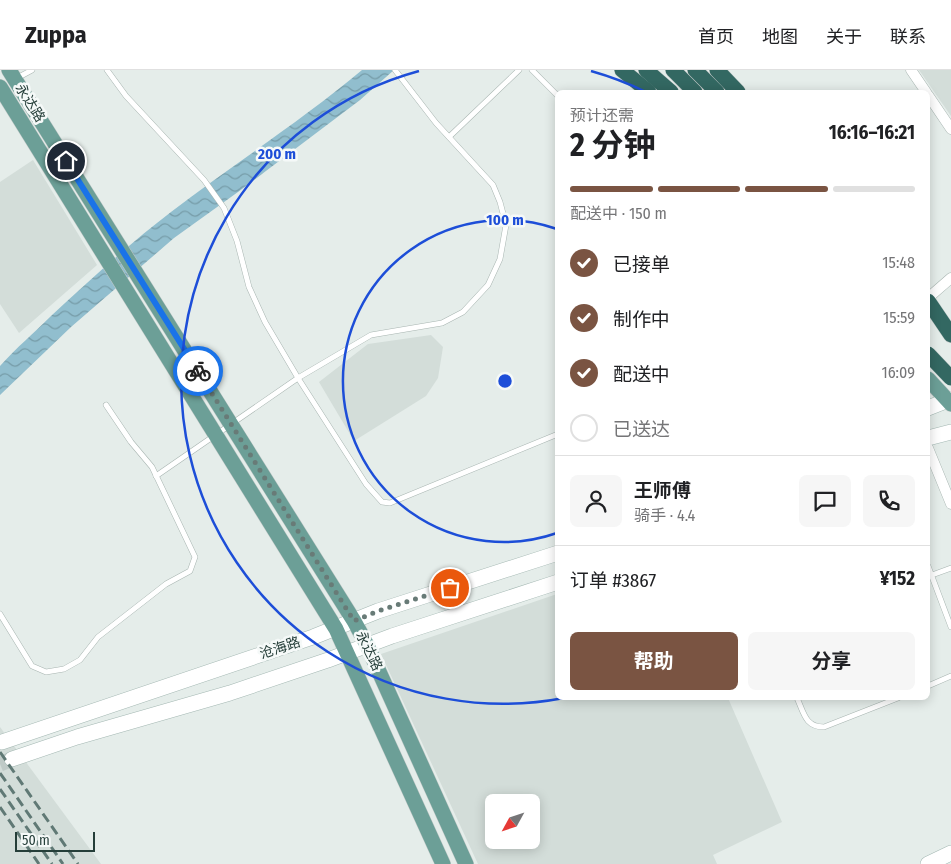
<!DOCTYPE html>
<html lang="zh">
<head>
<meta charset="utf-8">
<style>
  body { margin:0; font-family:"Fira Sans Condensed","Noto Sans SC",sans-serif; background:#f6f6f6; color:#202124; height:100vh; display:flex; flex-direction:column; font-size:19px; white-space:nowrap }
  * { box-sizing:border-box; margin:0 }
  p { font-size:16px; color:#757577 }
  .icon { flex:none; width:28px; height:28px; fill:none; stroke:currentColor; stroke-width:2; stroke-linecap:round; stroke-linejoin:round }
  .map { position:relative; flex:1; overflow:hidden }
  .sheet { position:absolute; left:555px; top:20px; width:375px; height:610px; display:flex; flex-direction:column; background:#fff; border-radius:8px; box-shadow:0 2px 12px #0003 }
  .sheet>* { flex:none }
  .needle { width:32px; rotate:230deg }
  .controls { position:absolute; left:485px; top:724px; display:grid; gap:10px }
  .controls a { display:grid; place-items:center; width:55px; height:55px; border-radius:8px; background:#fff; box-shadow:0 2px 12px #0003; font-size:25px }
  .scale { position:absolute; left:15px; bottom:12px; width:80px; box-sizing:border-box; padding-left:5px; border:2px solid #253e39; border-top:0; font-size:14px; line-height:18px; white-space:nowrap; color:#253e39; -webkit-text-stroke:4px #f5f9f8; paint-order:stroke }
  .pin { position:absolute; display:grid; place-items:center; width:42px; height:42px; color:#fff; margin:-21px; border:2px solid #fff; border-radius:50%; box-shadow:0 1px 5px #0007 }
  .courier { position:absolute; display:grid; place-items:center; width:50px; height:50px; margin:-25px; border:4px solid #1a73e8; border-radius:50%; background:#fff; color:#222; box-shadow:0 1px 6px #0007 }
  .overview em { font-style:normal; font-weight:700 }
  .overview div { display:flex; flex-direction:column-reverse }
  .overview { display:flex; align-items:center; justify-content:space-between; height:85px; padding:0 15px }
  h1 { font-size:32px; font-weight:700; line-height:38px }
  .bar { display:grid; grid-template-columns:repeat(4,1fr); gap:8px 5px; align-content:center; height:60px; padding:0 15px }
  .bar i { height:6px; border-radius:4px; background:#e0e0e0 }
  .bar .current { background:#7a5442 }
  .bar p { grid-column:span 4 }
  .line { display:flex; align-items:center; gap:12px; padding:0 15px; border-top:1px solid #e0e0e0 }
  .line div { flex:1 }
  .round { display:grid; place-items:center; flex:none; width:52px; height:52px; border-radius:8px; background:#f6f6f6 }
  ol { padding:0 15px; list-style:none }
  li { display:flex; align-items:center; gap:15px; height:55px }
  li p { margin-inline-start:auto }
  li .icon { padding:5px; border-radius:50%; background:#7a5442; color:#fff; stroke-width:4 }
  li:last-child { color:#757577 }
  li i { width:28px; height:28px; border:2px solid #e0e0e0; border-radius:50% }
  .cta { display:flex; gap:10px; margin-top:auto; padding:10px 15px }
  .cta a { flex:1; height:58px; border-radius:8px; background:#7a5442; color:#fff; font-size:20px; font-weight:700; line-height:58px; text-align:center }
  .cta a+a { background:#f6f6f6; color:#202124 }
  header { display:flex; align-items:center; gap:30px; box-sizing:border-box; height:70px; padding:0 25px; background:#fff; border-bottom:1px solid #e0e0e0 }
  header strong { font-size:24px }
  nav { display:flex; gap:28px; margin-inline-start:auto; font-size:18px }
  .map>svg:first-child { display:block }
  .built { fill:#d3ddd9; fill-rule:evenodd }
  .water { fill:url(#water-waves) }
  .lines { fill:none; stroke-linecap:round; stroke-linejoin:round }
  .secondary-tunnel { stroke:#bfcac7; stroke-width:15; stroke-dasharray:15 8; stroke-linecap:butt }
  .lane-casing { stroke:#a8b5b1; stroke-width:6 }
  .street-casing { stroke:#a8b5b1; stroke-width:11 }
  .secondary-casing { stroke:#a4b8b3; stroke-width:16 }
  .primary-casing { stroke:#c2c9c8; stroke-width:16 }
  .highway-casing { stroke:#c2c9c8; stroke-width:16 }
  .lane { stroke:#fff; stroke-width:5 }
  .street { stroke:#fff; stroke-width:10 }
  .secondary { stroke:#fff; stroke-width:15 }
  .primary { stroke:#6c9f97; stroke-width:15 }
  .highway { stroke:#336862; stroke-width:15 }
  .rail { stroke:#607975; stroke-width:3; stroke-dasharray:10 5; stroke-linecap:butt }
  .highway-bridge-casing { stroke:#c2c9c8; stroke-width:16; stroke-linecap:butt }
  .highway-bridge { stroke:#336862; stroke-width:15 }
  .done { stroke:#687b77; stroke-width:5; stroke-dasharray:0 9 }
  .route { stroke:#1a73e8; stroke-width:6 }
  .ring { fill:none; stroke:#1d4ed8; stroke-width:2.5 }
  .labels { text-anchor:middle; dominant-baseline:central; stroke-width:5; stroke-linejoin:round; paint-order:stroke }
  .street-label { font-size:14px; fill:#253e39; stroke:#f5f9f8 }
  .centre { fill:#1d4ed8; stroke:#f5f9f8; stroke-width:2.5 }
  .ring-label { font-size:15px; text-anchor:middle; font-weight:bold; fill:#1d4ed8; stroke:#f5f9f8; stroke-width:5; stroke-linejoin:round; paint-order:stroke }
</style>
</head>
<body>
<header>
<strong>Zuppa</strong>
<nav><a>首页</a><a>地图</a><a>关于</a><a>联系</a></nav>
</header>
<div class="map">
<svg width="951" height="794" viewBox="0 0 951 794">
  <defs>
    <pattern id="water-waves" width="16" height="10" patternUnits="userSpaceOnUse" patternTransform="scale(1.25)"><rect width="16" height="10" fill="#91bece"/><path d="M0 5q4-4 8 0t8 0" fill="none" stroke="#769ca8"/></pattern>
  </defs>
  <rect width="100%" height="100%" fill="#e5edea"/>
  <g class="built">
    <polygon points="919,0 951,0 951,46"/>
    <polygon points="33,90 97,195 19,263 0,234 0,112"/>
    <polygon points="431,265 443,277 438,308 426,326 354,371 319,312 368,274"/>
    <path d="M557,524L558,628H728L782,752L713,785L717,794H478L381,584ZM494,732H531V770H494Z"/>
    <polygon points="0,657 101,794 0,794"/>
  </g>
  <path class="water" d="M362,0H394L360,30L238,122L174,168L71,257L0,325V296C17,277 33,264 51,246C90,210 129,174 171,142C234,94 301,51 362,0Z"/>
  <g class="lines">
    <polyline class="secondary-tunnel" points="0,694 12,689"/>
    <defs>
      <g id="lane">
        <polyline points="107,0 126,26 204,110 224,138 237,171 249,217 265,252 298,308 366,414 382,432 390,433 558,364"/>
        <polyline points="532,0 558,26"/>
        <polyline points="17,8 32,0"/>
        <polyline points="449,67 519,0"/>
        <polyline points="156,406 298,308 371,265 442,253 463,242 488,215 500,189 506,155 500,132 493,115 436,53 395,0"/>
        <polyline points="928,496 951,557"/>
        <polyline points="932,505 951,498"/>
        <polyline points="0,544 32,596 46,602 64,599 80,590 98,567 166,514 190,501 195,487 152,397 131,372 106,335"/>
        <polyline points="928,616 951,606"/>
        <path d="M797,628C804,643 805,657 824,657L898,628"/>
      </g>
      <g id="street">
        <polyline points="911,0 926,22"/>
        <polyline points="928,25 951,59"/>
        <polyline points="928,228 951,208"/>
        <polyline points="928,378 951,434"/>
      </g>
      <g id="secondary">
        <polyline points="928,338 951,329"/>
        <polyline points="928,368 951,362"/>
        <polyline points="2,672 313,567 378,541 558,483"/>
        <polyline points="12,689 77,667 230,623 328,590 392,566 558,512"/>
        <polyline points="928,794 951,783"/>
      </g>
      <g id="primary">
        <polyline points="9,0 354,551 367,575 466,794"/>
        <polyline points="0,17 336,559 443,794"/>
        <polyline points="928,309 951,334"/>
      </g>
      <g id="highway">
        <polyline points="622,0 649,22"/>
        <polyline points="646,0 671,22"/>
        <polyline points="673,0 695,22"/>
        <polyline points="695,0 717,22"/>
        <polyline points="717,0 738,22"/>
        <polyline points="928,231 951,265"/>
      </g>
    </defs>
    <use href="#lane" class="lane-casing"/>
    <use href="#street" class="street-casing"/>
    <use href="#secondary" class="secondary-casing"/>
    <use href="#primary" class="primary-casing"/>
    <use href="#highway" class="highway-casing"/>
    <use href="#lane" class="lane"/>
    <use href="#street" class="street"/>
    <use href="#secondary" class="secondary"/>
    <use href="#primary" class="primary"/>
    <use href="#highway" class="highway"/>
    <g class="rail">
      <polyline points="0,682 78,794"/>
      <polyline points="0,703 63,794"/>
      <polyline points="0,719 52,794"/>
      <polyline points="0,737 39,794"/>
    </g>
    <defs>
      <polyline id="highway-bridge" points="928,284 951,308"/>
    </defs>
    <use href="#highway-bridge" class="highway-bridge-casing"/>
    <use href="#highway-bridge" class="highway-bridge"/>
  </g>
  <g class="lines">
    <polyline class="done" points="198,301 354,551 378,541 450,518"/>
    <polyline class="route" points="66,91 198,301"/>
  </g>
  <g class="ring">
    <path d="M557 463A161 161 0 1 1 557 159"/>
    <path d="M564 628A322 322 0 0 1 419 1M591 1A322 322 0 0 1 646 22"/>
  </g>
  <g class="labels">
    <g class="street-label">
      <text transform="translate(30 33) rotate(58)">永达路</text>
      <text transform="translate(280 578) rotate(-18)">沧海路</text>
      <text transform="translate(369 581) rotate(64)">永达路</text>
    </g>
  </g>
  <circle cx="505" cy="311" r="8" class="centre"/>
  <g class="ring-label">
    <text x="277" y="89">200 m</text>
    <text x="505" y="155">100 m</text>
  </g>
</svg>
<div class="controls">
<a><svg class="needle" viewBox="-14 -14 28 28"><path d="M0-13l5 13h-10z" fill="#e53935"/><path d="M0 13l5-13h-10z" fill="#757577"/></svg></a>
</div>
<div class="scale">50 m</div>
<div class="pin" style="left:450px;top:518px;background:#ea580c"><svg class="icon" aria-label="bag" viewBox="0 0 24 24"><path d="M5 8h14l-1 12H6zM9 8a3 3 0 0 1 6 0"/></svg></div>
<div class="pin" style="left:66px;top:91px;background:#1f2937"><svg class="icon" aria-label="home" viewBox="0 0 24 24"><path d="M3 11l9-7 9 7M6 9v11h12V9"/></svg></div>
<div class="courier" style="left:198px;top:301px"><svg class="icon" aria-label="bike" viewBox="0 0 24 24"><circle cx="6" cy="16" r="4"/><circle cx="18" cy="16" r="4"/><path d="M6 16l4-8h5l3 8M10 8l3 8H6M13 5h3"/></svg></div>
<section class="sheet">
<div class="overview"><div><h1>2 分钟</h1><p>预计还需</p></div><em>16:16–16:21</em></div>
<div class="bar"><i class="current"></i><i class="current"></i><i class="current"></i><i></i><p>配送中 · 150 m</p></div>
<ol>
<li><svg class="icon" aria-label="check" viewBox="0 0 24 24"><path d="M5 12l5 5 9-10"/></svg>已接单<p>15:48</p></li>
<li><svg class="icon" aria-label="check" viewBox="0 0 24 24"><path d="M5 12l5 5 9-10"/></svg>制作中<p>15:59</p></li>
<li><svg class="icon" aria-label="check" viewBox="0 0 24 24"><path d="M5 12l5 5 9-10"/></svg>配送中<p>16:09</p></li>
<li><i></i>已送达</li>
</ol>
<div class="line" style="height:90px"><a class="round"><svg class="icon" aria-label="person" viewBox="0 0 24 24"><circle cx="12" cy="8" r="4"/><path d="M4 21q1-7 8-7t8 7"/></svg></a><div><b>王师傅</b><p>骑手 · 4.4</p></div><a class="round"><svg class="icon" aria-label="chat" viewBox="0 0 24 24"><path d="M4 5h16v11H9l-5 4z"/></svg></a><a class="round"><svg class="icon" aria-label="phone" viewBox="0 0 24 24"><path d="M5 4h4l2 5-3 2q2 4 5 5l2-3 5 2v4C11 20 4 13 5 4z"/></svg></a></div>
<div class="line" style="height:65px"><div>订单 #3867</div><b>¥152</b></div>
<div class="cta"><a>帮助</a><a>分享</a></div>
</section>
</div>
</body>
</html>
